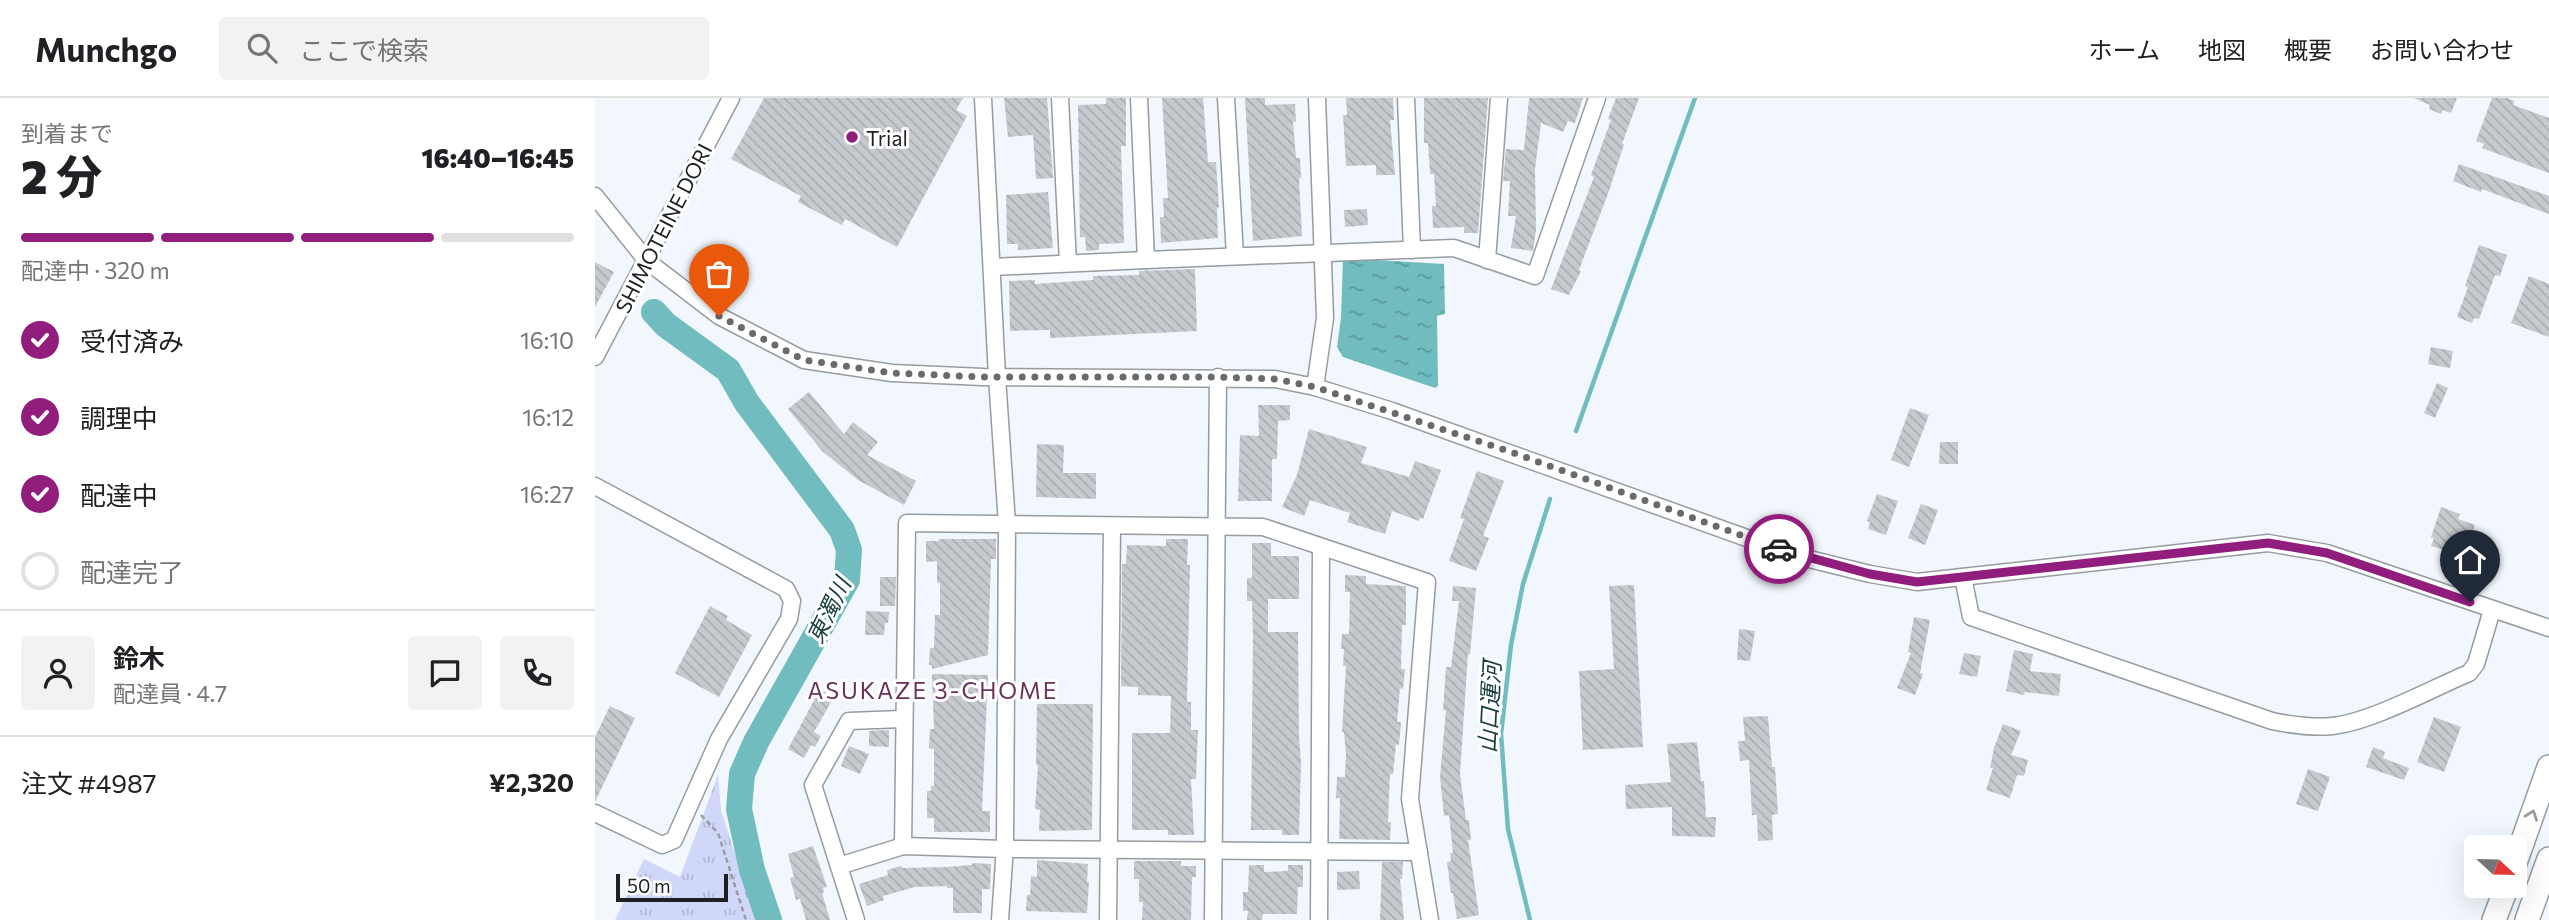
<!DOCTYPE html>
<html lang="ja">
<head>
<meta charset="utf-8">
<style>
  body { margin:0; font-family:Commissioner,"Noto Sans JP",sans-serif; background:#f2f2f2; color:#202124; height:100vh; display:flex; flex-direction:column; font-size:26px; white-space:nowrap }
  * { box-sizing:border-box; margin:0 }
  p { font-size:23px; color:#757577 }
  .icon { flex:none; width:38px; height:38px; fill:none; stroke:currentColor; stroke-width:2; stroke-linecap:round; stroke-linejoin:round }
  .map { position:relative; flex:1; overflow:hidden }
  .sheet { display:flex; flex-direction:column; background:#fff; width:595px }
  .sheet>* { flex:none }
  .needle { width:46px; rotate:112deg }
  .buttons { position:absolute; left:1869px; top:737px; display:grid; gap:14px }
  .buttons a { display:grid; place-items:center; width:63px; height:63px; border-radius:7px; background:#fff; box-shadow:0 7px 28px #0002; font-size:35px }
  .scale { position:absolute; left:21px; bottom:18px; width:112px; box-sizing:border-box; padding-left:7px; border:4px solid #1e2022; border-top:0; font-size:19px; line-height:24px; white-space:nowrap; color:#1e2022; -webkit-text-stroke:5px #fff; paint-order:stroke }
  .pin { position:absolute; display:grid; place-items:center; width:60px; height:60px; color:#fff; margin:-72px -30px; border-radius:50% 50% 50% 0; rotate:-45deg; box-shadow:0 0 7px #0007 }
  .pin .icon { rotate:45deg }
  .courier { position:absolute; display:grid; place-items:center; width:70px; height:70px; margin:-35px; border:5px solid #911d7c; border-radius:50%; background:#fff; color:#222; box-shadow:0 2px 9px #0007 }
  .summary em { font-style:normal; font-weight:800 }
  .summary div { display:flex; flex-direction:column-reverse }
  .summary { display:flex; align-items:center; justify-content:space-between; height:119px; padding:0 21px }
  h1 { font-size:46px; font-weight:800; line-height:52px }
  .bar { display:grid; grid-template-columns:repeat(4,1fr); gap:10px 7px; align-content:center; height:84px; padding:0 21px }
  .bar i { height:9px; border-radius:5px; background:#e0e0e0 }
  .bar .active { background:#911d7c }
  .bar p { grid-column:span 4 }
  .line { display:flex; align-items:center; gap:18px; padding:0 21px; border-top:2px solid #e0e0e0 }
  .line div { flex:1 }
  .round { display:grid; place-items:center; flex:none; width:74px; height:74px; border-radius:7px; background:#f2f2f2 }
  ol { padding:0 21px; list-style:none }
  li { display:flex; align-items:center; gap:21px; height:77px }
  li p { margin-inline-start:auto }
  li .icon { padding:7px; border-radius:50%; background:#911d7c; color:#fff; stroke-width:4 }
  li:last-child { color:#757577 }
  li i { width:38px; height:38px; border:4px solid #e0e0e0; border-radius:50% }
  header { display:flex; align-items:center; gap:42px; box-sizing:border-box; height:98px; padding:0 35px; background:#fff; border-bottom:2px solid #e0e0e0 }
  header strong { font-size:33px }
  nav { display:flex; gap:38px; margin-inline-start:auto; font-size:24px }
  .search { width:490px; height:63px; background:#f2f2f2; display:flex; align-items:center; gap:18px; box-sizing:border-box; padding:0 24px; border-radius:7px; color:#757577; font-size:26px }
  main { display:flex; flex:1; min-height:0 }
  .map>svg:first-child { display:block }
  .park { fill:url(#park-tufts) }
  .water { fill:url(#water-ripples) }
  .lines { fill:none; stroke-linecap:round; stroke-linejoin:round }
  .stream { stroke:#70bcbe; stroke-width:4.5 }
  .river { stroke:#70bcbe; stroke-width:26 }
  .building { fill:url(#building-back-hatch) }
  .minor-casing { stroke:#969ca0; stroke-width:19 }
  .highway-casing { stroke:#969ca0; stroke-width:26 }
  .path { stroke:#989da0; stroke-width:2.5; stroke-dasharray:5 3.5; stroke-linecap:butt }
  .minor { stroke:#fff; stroke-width:16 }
  .highway { stroke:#fff; stroke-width:23 }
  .oneway { stroke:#9a9b9c }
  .done { stroke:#686b6e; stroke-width:7; stroke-dasharray:0 12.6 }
  .route { stroke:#911d7c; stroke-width:9 }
  .poi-dot { fill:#911d7c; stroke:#fff; stroke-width:2.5 }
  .labels { text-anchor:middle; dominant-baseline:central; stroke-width:6; stroke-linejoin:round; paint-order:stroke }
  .poi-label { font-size:21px; fill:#1e2022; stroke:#fff; text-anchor:start }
  .street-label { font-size:21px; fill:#1e2022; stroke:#fff }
  .water-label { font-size:23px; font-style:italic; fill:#173c3d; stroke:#fff }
  .neighbourhood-label { font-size:23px; letter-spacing:2px; fill:#6a315d; stroke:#fff }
</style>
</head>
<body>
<header>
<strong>Munchgo</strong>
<div class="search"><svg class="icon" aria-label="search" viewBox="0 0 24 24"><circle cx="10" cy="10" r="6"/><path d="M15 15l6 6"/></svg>ここで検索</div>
<nav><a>ホーム</a><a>地図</a><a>概要</a><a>お問い合わせ</a></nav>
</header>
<main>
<section class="sheet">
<div class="summary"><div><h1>2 分</h1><p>到着まで</p></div><em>16:40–16:45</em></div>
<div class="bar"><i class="active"></i><i class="active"></i><i class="active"></i><i></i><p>配達中 · 320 m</p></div>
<ol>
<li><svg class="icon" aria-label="check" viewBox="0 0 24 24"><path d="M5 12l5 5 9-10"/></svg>受付済み<p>16:10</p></li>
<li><svg class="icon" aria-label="check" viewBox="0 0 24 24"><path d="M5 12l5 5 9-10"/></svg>調理中<p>16:12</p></li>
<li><svg class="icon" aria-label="check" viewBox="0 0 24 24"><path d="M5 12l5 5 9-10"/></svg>配達中<p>16:27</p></li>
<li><i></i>配達完了</li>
</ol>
<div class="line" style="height:126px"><a class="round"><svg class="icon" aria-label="person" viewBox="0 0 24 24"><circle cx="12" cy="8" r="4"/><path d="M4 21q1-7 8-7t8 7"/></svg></a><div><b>鈴木</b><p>配達員 · 4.7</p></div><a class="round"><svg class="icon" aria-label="chat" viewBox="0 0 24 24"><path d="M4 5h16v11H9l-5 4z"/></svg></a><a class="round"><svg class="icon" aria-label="phone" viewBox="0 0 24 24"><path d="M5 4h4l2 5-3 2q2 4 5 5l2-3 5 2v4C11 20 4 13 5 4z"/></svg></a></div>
<div class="line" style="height:91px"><div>注文 #4987</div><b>¥2,320</b></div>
</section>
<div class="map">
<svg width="1954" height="822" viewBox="0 0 1954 822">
  <defs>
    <pattern id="park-tufts" width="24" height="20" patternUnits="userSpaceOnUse" patternTransform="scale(1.75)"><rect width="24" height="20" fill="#d0d7f9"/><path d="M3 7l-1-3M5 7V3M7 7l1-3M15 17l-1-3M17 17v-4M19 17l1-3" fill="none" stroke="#b2b8d5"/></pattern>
    <pattern id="water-ripples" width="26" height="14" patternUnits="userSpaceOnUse" patternTransform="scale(1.75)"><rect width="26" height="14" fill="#70bcbe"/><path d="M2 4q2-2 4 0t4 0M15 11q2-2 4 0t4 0" fill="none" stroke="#5b989a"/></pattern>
    <pattern id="building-back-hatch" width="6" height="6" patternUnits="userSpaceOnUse" patternTransform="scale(1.75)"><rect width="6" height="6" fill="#c6cacf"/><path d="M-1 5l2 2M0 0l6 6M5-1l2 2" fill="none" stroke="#aaadb1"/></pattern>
  </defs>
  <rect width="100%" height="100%" fill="#f1f7fc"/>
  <polygon class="park" points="123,677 126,712 161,822 20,822 49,761 85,779"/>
  <polygon class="water" points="748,160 849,166 850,216 842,218 843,288 840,290 748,259 742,249 746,220"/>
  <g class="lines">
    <g class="stream">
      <polyline points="981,333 1100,0"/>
      <polyline points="935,822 913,731 906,636 916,547 928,486 955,401"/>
    </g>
    <polyline class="river" points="59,214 71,227 133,272 152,305 247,432 254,452 252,482 161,644 147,676 144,711 157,772 174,822"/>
  </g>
  <g class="building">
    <polygon points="169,0 368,0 361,12 372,18 302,149 250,121 247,127 203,104 206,98 136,61"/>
    <polygon points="409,0 452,0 458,80 441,81 438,37 413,39"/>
    <polygon points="511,0 531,0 531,48 526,48 529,145 504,146 504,152 491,153 490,139 485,139 483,7 511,6"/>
    <polygon points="567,0 608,0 613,64 621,64 624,109 622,110 623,140 566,145 565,119 569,119 568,100 573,100"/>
    <polygon points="650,0 670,0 670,7 700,6 701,24 698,24 701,60 705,60 706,80 704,80 707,138 658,143"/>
    <polygon points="751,0 798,0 799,22 795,22 800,77 781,77 781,67 751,68 748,17 752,17"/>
    <polygon points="829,0 893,0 883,135 869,135 869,129 838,130 837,108 841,108 839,76 835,76 833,45 829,45"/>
    <polygon points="934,0 988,0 980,25 973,23 968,34 946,25 940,71 941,132 938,153 916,150 921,118 913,118 915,83 908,83 911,51 929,52"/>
    <polygon points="1021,0 1044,0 1027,46 1029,46 1014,93 984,172 986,173 974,197 956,191 999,79 996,77 1016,22 1013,21"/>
    <polygon points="1819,0 1862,0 1856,15 1848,12 1846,16 1834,11 1835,7"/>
    <polygon points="1897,0 1912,0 1919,3 1918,7 1954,20 1954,75 1887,50 1889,46 1881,43"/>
    <polygon points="1864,66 1954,98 1954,116 1887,91 1886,94 1858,83"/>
    <polygon points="453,94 458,150 423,152 423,146 412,146 411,97"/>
    <polygon points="772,111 773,127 750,129 749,112"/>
    <polygon points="1884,147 1912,157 1905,178 1900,177 1884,221 1879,220 1877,225 1862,219 1873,189 1870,188"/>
    <polygon points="0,164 19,174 0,209"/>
    <polygon points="600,171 602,233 455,240 455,232 415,233 414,183 440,182 440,186 498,182 498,178 544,177 544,173"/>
    <polygon points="1934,178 1954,186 1954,239 1916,225"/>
    <polygon points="1836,249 1858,253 1855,270 1833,266"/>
    <polygon points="1842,285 1853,290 1840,320 1829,315"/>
    <polygon points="214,294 249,336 258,324 283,344 272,357 321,383 309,407 263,382 227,353 193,311"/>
    <polygon points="663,307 695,307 695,322 683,323 682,361 677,361 677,403 643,403 645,337 664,338"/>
    <polygon points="1315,310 1334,317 1314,369 1296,362"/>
    <polygon points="714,331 772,349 766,365 814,379 820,363 846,372 828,421 825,420 824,423 797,413 790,436 752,424 755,415 715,402 709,418 687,409 702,377"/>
    <polygon points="1345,344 1363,344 1363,366 1344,366"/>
    <polygon points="442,346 469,347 468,375 501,375 501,401 441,399"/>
    <polygon points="882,373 909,383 888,438 894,440 881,473 854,463 869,421 865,420"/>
    <polygon points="1282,396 1303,403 1291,437 1273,431 1275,424 1272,423"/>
    <polygon points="1326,406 1343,412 1330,447 1313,440"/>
    <polygon points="1846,409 1865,416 1863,421 1880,427 1873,445 1857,439 1853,453 1836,448 1839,440 1836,439"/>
    <polygon points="344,441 401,441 401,461 396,461 393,557 337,571 337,567 334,567 335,550 339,550 340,517 345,517 345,485 342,485 342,463 331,464 331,443 344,443"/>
    <polygon points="571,441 593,441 592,467 595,467 592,604 596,604 596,632 603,632 601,681 596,681 599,737 573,737 573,732 537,732 537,635 575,635 576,598 543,597 543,589 526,588 527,466 531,466 532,447 571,448"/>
    <polygon points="657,445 676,445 676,458 704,458 704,501 673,501 673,534 703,534 704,639 706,665 704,737 687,737 687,732 656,732 658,537 657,503 652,503 652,480 657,480"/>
    <polygon points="750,477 771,478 771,486 811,488 811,527 807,527 806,571 810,571 808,591 805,590 802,624 806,624 804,647 801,646 798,676 795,676 793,724 796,724 795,742 744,741 745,700 741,700 742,679 750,679 751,656 749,634 747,634 751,568 748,568 749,551 746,551 747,536 754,536 755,494 750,494"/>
    <polygon points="285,479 301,479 300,508 285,508"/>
    <polygon points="1039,487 1048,649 988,652 984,573 1019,571 1014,488"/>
    <polygon points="858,488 881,490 875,556 873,556 865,676 871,722 874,722 876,742 873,742 884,817 862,821 858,795 856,795 852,764 856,763 855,755 858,755 854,717 849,718 845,679 851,612 848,612 851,569 856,569 864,503 857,503"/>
    <polygon points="115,508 133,518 131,522 157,537 124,599 80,575"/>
    <polygon points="271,513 294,514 293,525 290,525 289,537 270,537"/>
    <polygon points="1319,519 1335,522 1325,575 1328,576 1320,597 1302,590 1316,555 1313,554"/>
    <polygon points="1144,531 1160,533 1155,563 1142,562"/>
    <polygon points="1419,552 1438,556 1435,573 1466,576 1464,598 1430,594 1429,597 1411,593"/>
    <polygon points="1369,555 1386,558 1382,579 1364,576"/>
    <polygon points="337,576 393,577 387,713 395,713 395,734 339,734 339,720 332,720 332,693 336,693 336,688 339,688 339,651 334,650 335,631 339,631"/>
    <polygon points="225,591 239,599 219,634 226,638 220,649 216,647 209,660 193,651"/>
    <polygon points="442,606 498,606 497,732 444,733 445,712 440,711 443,667 441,667"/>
    <polygon points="15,608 40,620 0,704 0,639"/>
    <polygon points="1173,618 1177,669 1180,669 1183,716 1177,717 1178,742 1163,743 1162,717 1157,717 1154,662 1145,663 1143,643 1150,643 1148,619"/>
    <polygon points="1839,619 1866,629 1849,674 1822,664"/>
    <polygon points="1408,626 1426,633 1416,657 1433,662 1429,678 1422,677 1415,700 1391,692 1398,670 1395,670 1399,650"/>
    <polygon points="294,632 294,649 274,648 274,633"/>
    <polygon points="1102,644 1106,683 1109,683 1111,719 1121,719 1120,739 1077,738 1077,709 1031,711 1030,687 1076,684 1072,646"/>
    <polygon points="254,648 274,656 265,676 246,668"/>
    <polygon points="1778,649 1790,654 1788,660 1814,670 1809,682 1771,669"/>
    <polygon points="1713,671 1735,679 1723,713 1701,706"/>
    <polygon points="218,748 232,789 228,790 229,794 227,795 235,822 211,822 205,801 201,802 195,780 199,779 193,756"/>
    <polygon points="442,762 493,766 492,784 494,784 492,815 431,813 432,797 435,797 436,778 442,779"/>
    <polygon points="539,763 586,763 586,768 601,768 601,779 597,779 596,822 547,822 548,804 544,804 544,781 539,781"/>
    <polygon points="787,764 808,764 807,781 805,781 809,822 785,822"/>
    <polygon points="378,765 396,766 395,791 387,791 387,815 358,815 358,790 352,790 352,788 320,789 288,798 289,802 272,808 264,786 293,777 292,772 306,768 307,770 352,769 377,767"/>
    <polygon points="654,767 669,767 669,774 693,773 693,767 708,767 708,789 703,789 702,816 668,816 667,822 652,822 653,813 648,813 648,794 653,794"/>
    <polygon points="764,773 765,791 742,792 742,774"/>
  </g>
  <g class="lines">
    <defs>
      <g id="minor">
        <polyline points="388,0 402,279 412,426 410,748 405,822"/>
        <polyline points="465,0 473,165"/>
        <polyline points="544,0 551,162 859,150 940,178 1002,0"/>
        <polyline points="631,0 640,158"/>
        <polyline points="811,0 817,152"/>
        <polyline points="0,98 52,163 124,218 209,262 297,275 388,279 680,281 720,289 797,313 1202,458 1275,476 1322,484 1673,445 1732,455 1954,530"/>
        <polyline points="892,162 904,0"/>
        <polyline points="397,169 551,162"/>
        <polyline points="0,259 136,0"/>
        <polyline points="720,289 730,220 722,0"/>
        <polyline points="0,388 191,491 197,503 194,521 124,641 79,742 67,747 0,715"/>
        <path d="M1368,479L1376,519L1677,623C1697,627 1717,630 1737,628C1776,624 1836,591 1874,575L1881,566L1897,512"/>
        <polyline points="308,748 312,425 668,429 832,484 815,701 835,822"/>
        <polyline points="244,768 308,748 410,751 824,754"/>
        <polyline points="261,822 218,687 254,623 308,621"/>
        <polyline points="513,822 517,428"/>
        <polyline points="618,822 623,279"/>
        <polyline points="724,822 726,449"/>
      </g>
      <g id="highway">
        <polyline points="1920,765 1954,669"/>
        <polyline points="1899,822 1912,788"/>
        <polyline points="1932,822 1954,761"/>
      </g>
    </defs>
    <use href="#minor" class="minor-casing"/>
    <use href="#highway" class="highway-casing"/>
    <polyline class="path" points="106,717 123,735 151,822"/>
    <use href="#minor" class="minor"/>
    <use href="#highway" class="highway"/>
  </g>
  <defs><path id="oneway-chevron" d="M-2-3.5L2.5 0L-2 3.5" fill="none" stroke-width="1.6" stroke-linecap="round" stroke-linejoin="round" transform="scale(1.75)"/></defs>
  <use class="oneway" href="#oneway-chevron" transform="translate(1937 717) rotate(-70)"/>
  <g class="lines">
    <polyline class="done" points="124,218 209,262 297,275 388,279 623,279 680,281 720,289 916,354 1184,451"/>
    <polyline class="route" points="1184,451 1275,476 1322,484 1673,445 1732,455 1875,504"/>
  </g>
  <circle class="poi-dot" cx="257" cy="39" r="7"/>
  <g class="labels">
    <g class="poi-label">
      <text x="271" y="39">Trial</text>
    </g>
    <g class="street-label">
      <text transform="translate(68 130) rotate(-63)">SHIMOTEINE DORI</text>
    </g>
    <g class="water-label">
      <text transform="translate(233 512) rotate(-64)">東濁川</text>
      <text transform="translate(894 609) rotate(-87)">山口運河</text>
    </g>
    <g class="neighbourhood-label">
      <text x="338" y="592">ASUKAZE 3-CHOME</text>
    </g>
  </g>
</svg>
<div class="buttons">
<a><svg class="needle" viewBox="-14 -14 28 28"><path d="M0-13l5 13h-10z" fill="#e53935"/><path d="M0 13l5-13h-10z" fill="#757577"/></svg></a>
</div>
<div class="scale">50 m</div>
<div class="pin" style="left:124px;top:218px;background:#ea580c"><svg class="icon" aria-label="bag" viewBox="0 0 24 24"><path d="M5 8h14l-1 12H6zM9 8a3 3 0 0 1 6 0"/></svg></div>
<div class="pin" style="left:1875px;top:504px;background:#1f2937"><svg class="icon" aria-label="home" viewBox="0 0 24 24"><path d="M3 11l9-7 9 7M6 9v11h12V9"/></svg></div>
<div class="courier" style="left:1184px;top:451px"><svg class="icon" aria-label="car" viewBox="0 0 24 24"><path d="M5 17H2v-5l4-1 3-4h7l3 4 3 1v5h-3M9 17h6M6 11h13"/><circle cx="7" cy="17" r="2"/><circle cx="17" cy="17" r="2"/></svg></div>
</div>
</main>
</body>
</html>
